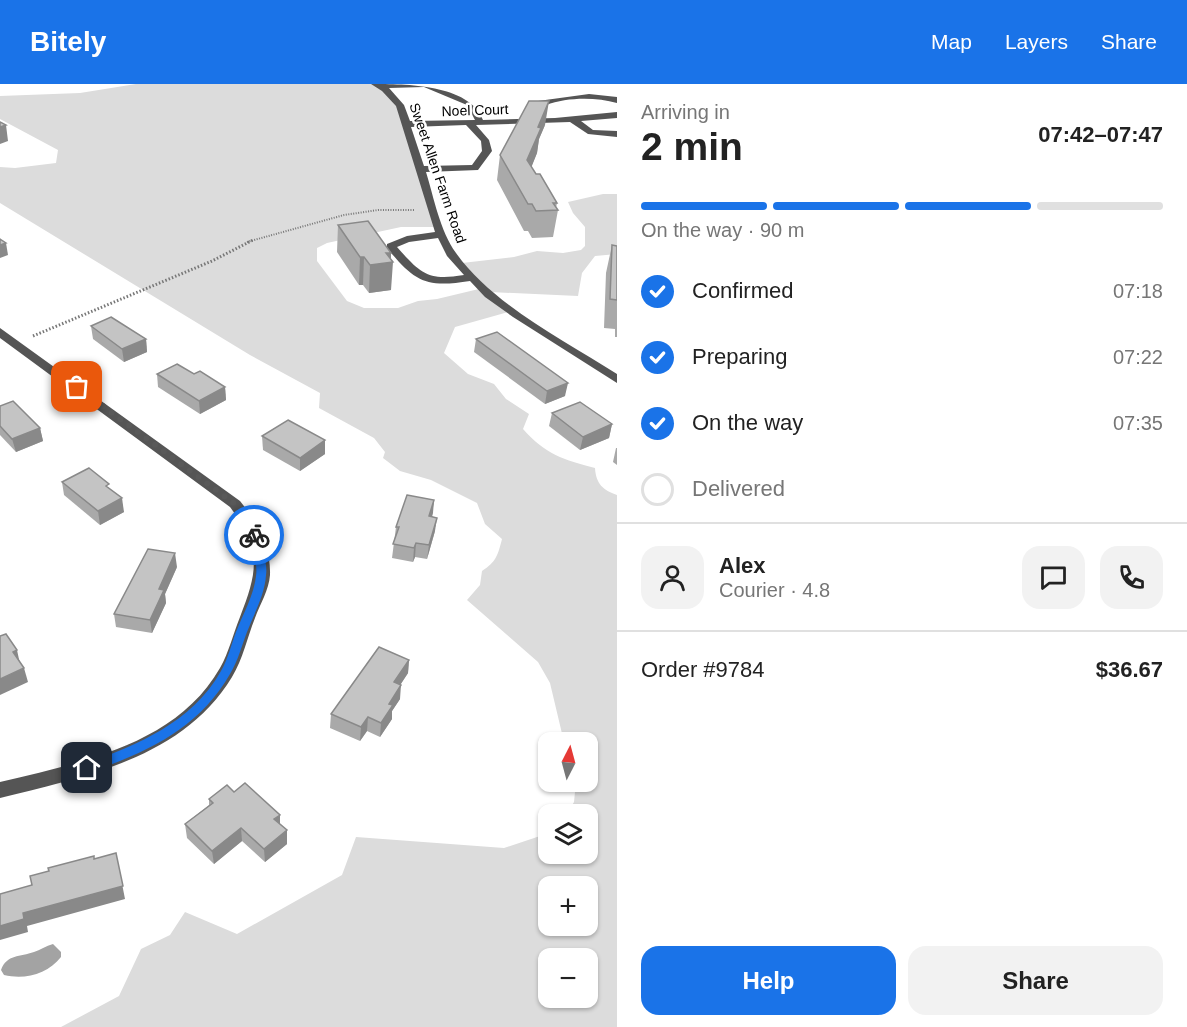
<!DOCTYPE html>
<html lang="en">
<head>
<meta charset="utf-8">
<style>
  body { margin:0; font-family:Arial,sans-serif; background:#f2f2f2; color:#222; height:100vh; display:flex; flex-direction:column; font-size:22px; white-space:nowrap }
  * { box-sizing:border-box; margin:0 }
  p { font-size:20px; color:#767676 }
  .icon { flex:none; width:33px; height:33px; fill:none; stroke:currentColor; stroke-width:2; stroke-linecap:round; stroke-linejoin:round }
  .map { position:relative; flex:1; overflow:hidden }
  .side { display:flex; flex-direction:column; background:#fff; width:570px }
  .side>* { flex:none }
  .needle { width:39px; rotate:6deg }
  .tools { position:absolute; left:538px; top:648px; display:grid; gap:12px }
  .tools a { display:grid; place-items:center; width:60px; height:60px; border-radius:12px; background:#fff; box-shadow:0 2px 4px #0004; font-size:30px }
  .pin { position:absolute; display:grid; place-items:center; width:51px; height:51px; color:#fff; margin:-26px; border-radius:12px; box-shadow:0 3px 9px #0006 }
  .courier { position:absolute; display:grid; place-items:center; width:60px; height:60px; margin:-30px; border:4px solid #1a73e8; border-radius:50%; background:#fff; color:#222; box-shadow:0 2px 8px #0007 }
  .overview em { font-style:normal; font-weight:800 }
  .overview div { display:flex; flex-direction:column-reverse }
  .overview { display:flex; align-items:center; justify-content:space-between; height:102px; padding:0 24px }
  h1 { font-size:39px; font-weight:800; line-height:45px }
  .bar { display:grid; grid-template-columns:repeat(4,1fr); gap:9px 6px; align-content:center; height:72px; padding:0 24px }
  .bar i { height:8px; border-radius:4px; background:#e0e0e0 }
  .bar .on { background:#1a73e8 }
  .bar p { grid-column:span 4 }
  .line { display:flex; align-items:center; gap:15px; padding:0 24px; border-top:2px solid #e0e0e0 }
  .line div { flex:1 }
  .round { display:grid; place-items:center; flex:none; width:63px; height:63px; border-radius:18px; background:#f2f2f2 }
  ol { padding:0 24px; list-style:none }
  li { display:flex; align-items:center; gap:18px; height:66px }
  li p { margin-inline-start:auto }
  li .icon { padding:6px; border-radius:50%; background:#1a73e8; color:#fff; stroke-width:4 }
  li:last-child { color:#767676 }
  li i { width:33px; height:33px; border:3px solid #e0e0e0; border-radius:50% }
  .action { display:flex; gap:12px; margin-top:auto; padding:12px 24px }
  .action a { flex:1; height:69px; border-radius:18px; background:#1a73e8; color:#fff; font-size:24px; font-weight:800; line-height:69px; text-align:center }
  .action a+a { background:#f2f2f2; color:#222 }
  header { display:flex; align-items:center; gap:36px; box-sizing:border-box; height:84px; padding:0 30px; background:#1a73e8; color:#fff }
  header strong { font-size:28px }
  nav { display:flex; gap:33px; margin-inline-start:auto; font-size:21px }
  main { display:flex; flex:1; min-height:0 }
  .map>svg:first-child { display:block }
  .green { fill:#dcdcdc; fill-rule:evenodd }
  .water { fill:#a3a3a3 }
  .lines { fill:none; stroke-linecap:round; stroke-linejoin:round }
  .path-far1 { stroke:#777; stroke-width:2; stroke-dasharray:1 1.5; stroke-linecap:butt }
  .path { stroke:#777; stroke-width:3; stroke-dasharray:1.5 2; stroke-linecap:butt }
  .minor { fill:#555; fill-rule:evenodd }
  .wall { fill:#a9a9a9 }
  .shaded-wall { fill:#898989 }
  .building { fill:#c4c4c4; stroke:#898989; stroke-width:1.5 }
  .route { fill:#1a73e8 }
  .done { stroke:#595959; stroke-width:6; stroke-dasharray:0 10.8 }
  .labels { text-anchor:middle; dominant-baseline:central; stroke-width:5; stroke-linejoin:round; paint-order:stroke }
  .far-street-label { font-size:14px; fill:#000; stroke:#fff }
</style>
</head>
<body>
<header>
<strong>Bitely</strong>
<nav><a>Map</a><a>Layers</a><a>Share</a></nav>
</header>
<main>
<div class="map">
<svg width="617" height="943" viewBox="0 0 617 943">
  <rect width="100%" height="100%" fill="#fff"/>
  <path class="green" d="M136,0H379L393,11L439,143H401L327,159L317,164V177L347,217L364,224H398L418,217L437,215L483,204L462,179L514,173L537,167L563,169L581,166L585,162V143L573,129L568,118L603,110H617V170L595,172L582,189L578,212L490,208L512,227L455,243L444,269L468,290L494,300L506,315L529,330L523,345C545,370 564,376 595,384C596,400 603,406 617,411V943H61L119,912L141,865L170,851L185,828L237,850L342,791L356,753L504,764L549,749V770H588V730H567L574,718L576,698H588V658H564L550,599L538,578L467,516L480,501L482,487C496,478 498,471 502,455L485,440L477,419L431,396L400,387L383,374L385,368L374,354L319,324L320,309L250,271L0,119V83L15,84L56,79L58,66L0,35V12L80,9ZM549,802H588V842H549ZM549,874H588V914H549Z"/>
  <path class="water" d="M53,860L61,868V873C48,890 25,896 4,891L1,886C7,870 20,873 34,868C40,866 46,862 53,860Z"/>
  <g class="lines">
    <polyline class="path-far1" points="247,158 344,131 378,126 415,126"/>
    <polyline class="path" points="33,252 212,177 253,156"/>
    <g class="minor">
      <path d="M371,0C406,0 469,0 483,36L555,34L617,28V34L581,37L593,46L617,47V53L588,50L570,38L476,41L489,56L492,67L478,86L426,88C434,114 440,147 456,169C493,221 564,256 617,290V299L513,233L485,213L470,197C426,204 415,198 387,164V160L407,152L435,148L396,22L382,7ZM424,3L467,21L475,36L410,37L404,21L389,4ZM466,41L481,57L482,67L472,81L424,82L411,43ZM438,154L447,172L464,191C428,197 421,190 397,163L409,158Z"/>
      <path d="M589,10L617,13V19C596,13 567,13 546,21C541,22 538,27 534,29L530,26L538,17Z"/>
      <path d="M0,244L240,417C257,438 271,462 270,491C269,506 260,520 255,534C247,554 243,575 232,593C183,674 84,693 0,714V698C79,679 176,661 220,584C229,568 233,550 240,533C258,487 262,465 230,423L0,254Z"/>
    </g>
  </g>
  <g class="wall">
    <polygon points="545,41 539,55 537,69 531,83 557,119 556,124 558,126 553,153 532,154 528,147 524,147 497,96 500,71"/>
    <polygon points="338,141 391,169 391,206 369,209 363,201 359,201 337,168"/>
    <polygon points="612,161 617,162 617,253 615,253 615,245 604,244 606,189"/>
    <polygon points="91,242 146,255 147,268 124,278 93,255"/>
    <polygon points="476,255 565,312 545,320 474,268"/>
    <polygon points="157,290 194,290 225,303 226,316 200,330 158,303"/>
    <polygon points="0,322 40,344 43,357 16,368 0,351"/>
    <polygon points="552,329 612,340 609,354 580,366 549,342"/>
    <polygon points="262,352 325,356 325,370 300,387 263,366"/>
    <polygon points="616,364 617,364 617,381 613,378"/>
    <polygon points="62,398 110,405 124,428 100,441 64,411"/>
    <polygon points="434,416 432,433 435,447 427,475 415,473 413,478 392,474 396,443"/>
    <polygon points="177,483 165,510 166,519 152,549 116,543 114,530"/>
    <polygon points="409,576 408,589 400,601 400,615 392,627 392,635 380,653 367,647 360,657 330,644 331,630"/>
    <polygon points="234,708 287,760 265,778 242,757 214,780 187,754 185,740 209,721 209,715"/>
  </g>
  <g class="shaded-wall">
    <polygon points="549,17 545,41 539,55 537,69 524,102 527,76 538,43"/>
    <polygon points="6,41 8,57 0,60 0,43"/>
    <polygon points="6,159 8,171 0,174 0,161"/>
    <polygon points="386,169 391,169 391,178 393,178 391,206 369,209 370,181"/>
    <polygon points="360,173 364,173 363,201 359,201"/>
    <polygon points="146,255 147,268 124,278 122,265"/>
    <polygon points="568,299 565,312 545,320 547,307"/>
    <polygon points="225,303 226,316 200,330 199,317"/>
    <polygon points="612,340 609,354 580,366 583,353"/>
    <polygon points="40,344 43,357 16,368 12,355"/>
    <polygon points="325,356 325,370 300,387 300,374"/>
    <polygon points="122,414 124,428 100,441 98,427"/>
    <polygon points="434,416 433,429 428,446 429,432"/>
    <polygon points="437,434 435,447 427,475 429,461"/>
    <polygon points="416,459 415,473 413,478 414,464"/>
    <polygon points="175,469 177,483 165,510 166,519 152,549 150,536 159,505"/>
    <polygon points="17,566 20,580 13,568"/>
    <polygon points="409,576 408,589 393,612 394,598"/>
    <polygon points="24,584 28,598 0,611 0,595"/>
    <polygon points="401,601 400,615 392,627 392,635 380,653 381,639 389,620"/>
    <polygon points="368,633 367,647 360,657 361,643"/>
    <polygon points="280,731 280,744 274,735"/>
    <polygon points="241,744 242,757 214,780 212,767"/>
    <polygon points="287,746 287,760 265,778 264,765"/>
    <polygon points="116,769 125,815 27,842 28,848 0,856 0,842 23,829"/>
  </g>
  <g class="building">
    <polygon points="529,17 549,17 538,43 541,44 527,76 536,90 540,90 557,119 553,119 558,126 536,127 532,120 528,120 500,71"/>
    <polygon points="0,38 6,41 0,43"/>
    <polygon points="368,137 391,169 386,169 393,178 370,181 364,173 360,173 338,141"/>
    <polygon points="0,155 6,159 0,161"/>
    <polygon points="612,161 617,162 617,216 610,215"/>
    <polygon points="111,233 146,255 122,265 91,242"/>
    <polygon points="497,248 568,299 547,307 476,255"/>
    <polygon points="177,280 194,290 200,287 225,303 199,317 157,290"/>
    <polygon points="13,317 40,344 12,355 0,342 0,322"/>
    <polygon points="580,318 612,340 583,353 552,329"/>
    <polygon points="288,336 325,356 300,374 262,352"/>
    <polygon points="89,384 109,400 106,402 122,414 98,427 62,398"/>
    <polygon points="407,411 434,416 429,432 437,434 429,461 416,459 414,464 393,460 399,443 396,443"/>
    <polygon points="148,465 175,469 159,505 164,506 150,536 114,530"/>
    <polygon points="6,550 17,566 13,568 24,584 0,595 0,552"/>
    <polygon points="379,563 409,576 394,598 401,601 389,620 393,621 381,639 368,633 361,643 331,630"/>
    <polygon points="245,699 280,731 274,735 287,746 264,765 241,744 212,767 185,740 213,719 209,715 227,701 234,708"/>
    <polygon points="116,769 123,802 23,829 24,835 0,842 0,810 32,801 30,792 49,787 48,784 94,772 94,775"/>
  </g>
  <path class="route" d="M254,448L259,451C261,463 268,479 266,491C265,510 254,530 247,548C242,561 238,577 230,590C199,645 144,670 87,689L83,688V681C136,661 191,640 221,587C228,575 231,561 236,548C243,530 254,511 256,492C258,480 252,463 249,451Z"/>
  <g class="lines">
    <polyline class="done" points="77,303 235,420 252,442 254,451"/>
  </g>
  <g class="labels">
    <g class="far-street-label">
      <text transform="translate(475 26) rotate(-2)">Noel Court</text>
      <text transform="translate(438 89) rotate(71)">Sweet Allen Farm Road</text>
    </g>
  </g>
</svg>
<div class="tools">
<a><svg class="needle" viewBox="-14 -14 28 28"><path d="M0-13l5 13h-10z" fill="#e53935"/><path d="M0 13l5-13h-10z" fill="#767676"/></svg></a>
<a><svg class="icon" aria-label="layers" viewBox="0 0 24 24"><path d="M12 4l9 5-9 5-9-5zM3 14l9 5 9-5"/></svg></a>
<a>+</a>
<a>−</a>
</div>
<div class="pin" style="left:77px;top:303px;background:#ea580c"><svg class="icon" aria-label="bag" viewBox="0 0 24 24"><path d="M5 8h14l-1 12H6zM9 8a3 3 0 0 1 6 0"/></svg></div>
<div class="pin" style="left:87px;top:684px;background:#1f2937"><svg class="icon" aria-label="home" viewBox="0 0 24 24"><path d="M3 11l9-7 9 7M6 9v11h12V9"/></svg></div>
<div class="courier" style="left:254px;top:451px"><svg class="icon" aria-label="bike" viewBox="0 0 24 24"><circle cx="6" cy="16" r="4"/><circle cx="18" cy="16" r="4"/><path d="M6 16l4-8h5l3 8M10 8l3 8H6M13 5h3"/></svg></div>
</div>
<section class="side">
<div class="overview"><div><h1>2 min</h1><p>Arriving in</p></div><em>07:42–07:47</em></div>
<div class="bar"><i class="on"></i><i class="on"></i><i class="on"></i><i></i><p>On the way · 90 m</p></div>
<ol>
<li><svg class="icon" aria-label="check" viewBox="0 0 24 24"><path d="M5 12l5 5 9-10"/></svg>Confirmed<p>07:18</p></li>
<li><svg class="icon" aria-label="check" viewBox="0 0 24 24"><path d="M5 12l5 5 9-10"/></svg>Preparing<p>07:22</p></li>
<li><svg class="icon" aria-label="check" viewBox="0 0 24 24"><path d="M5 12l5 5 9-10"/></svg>On the way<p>07:35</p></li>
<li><i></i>Delivered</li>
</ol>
<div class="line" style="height:108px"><a class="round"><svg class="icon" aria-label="person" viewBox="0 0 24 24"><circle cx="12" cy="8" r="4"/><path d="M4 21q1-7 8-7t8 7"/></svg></a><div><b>Alex</b><p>Courier · 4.8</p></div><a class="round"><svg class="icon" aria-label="chat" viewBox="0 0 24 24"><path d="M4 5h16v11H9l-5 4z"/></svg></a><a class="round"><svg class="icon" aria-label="phone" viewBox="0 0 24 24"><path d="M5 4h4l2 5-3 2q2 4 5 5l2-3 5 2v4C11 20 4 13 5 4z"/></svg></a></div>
<div class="line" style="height:78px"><div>Order #9784</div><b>$36.67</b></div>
<div class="action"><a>Help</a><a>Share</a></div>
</section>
</main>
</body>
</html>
